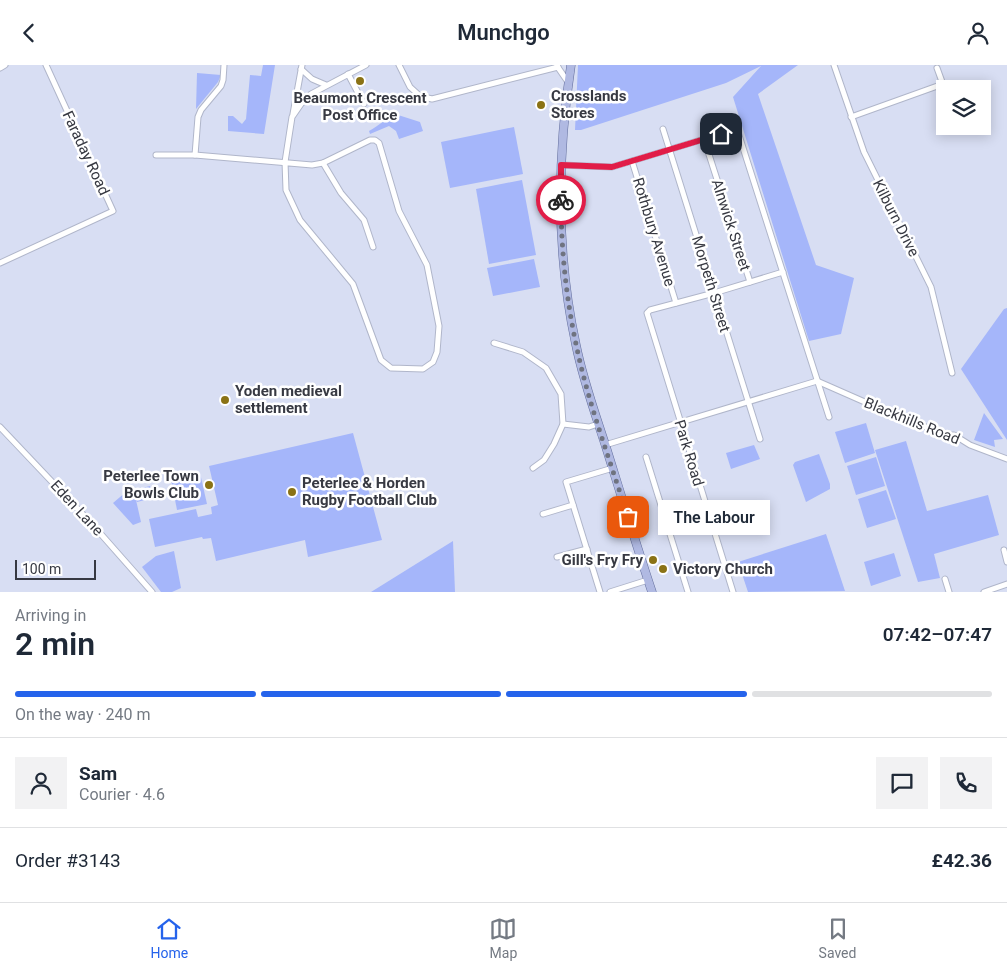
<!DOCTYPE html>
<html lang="en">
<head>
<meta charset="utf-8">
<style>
  body { margin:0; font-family:Roboto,sans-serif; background:#f2f2f3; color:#1f2937; height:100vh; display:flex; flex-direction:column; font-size:19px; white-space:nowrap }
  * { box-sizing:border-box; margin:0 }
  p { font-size:16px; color:#747a83 }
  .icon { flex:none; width:28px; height:28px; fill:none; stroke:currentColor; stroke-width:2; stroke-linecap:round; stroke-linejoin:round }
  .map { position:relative; height:527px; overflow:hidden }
  .panel { display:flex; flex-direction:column; background:#fff; flex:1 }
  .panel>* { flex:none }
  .fabs { position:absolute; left:936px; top:15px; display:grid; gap:10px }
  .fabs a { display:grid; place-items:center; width:55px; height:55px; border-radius:0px; background:#fff; box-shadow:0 2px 12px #0003; font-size:25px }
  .scale { position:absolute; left:15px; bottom:12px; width:81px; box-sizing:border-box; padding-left:5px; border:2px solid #373942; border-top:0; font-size:14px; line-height:18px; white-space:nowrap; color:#373942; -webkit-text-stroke:4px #fff; paint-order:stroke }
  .pin { position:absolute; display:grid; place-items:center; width:42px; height:42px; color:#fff; margin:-21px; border-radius:10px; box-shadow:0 2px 8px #0006 }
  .courier { position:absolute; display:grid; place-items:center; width:50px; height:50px; margin:-25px; border:4px solid #e11d48; border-radius:50%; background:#fff; color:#222; box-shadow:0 1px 6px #0007 }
  .bubble { position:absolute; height:35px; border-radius:0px; background:#fff; box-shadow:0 2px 12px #0003; font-size:16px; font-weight:600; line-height:35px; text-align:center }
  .headline em { font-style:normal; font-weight:600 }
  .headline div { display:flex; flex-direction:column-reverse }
  .headline { display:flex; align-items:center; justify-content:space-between; height:85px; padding:0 15px }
  h1 { font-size:32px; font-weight:600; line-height:38px }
  .bar { display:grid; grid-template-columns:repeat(4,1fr); gap:8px 5px; align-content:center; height:60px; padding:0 15px }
  .bar i { height:6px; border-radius:4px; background:#e0e1e3 }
  .bar .current { background:#2563eb }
  .bar p { grid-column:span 4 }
  .line { display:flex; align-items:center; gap:12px; padding:0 15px; border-top:1px solid #e0e1e3 }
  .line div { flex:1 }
  .round { display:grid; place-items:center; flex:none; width:52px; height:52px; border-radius:0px; background:#f2f2f3 }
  header { display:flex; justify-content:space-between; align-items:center; height:65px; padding:0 15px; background:#fff; font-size:22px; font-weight:600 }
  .tabs { display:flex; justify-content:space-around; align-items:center; height:70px; border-top:1px solid #e0e1e3; background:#fff; font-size:14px; color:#747a83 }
  .tabs a { display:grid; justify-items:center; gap:2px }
  .tabs .current { color:#2563eb }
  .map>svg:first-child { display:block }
  .green { fill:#a5b6fa }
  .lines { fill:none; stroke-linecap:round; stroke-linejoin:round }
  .street-casing { stroke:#b0b6ca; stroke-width:7 }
  .primary-casing { stroke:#636e9d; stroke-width:9 }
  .street { stroke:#fff; stroke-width:5 }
  .primary { stroke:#b0b9e2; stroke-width:8 }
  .done { stroke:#6f7380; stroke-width:5; stroke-dasharray:0 9 }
  .route { stroke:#e11d48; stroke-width:6 }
  .poi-dot { fill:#8a7215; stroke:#fff; stroke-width:2 }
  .labels { text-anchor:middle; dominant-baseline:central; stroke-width:5; stroke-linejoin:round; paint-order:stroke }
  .poi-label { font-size:15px; font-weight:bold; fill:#373942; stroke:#fff; text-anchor:start }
  .street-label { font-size:15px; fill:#373942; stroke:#fff }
</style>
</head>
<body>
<header><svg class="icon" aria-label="back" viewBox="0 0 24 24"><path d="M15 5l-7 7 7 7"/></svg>Munchgo<svg class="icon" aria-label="person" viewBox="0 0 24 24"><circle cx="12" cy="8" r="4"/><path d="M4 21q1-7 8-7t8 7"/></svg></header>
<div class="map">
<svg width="1007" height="527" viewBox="0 0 1007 527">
  <rect width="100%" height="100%" fill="#d8def3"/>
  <g class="green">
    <polygon points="263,0 275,0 264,69 228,66 228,51 233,51 242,59 246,54 250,10 261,11"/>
    <polygon points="578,0 798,0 758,29 816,200 854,213 841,269 809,276 733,32 761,1 726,18 581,65 575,65"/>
    <polygon points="197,8 221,10 218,17 196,44"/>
    <path d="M395,49L420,57L423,66L399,74L396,66L389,61L370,69L369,66C380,60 385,54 395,49Z"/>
    <polygon points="514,62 523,109 450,123 441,77"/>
    <polygon points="522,115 536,190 489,199 476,124"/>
    <polygon points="534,194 540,222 493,231 487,203"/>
    <polygon points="1007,243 1007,375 961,304 1004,244"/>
    <polygon points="984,348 1003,374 994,375 995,382 974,375"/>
    <polygon points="866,358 875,388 845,398 835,367"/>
    <polygon points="353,368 382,475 308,492 305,475 216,496 211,473 203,474 202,472 155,482 149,454 196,444 198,452 212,449 211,442 218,440 209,401"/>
    <polygon points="906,376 927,446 988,430 999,470 934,489 940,513 918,517 875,385"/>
    <polygon points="754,380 760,394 731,404 726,388"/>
    <polygon points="819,389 830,419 830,424 806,437 793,400 795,397"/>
    <polygon points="876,392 885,421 856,430 847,401"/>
    <polygon points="200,408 207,439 177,445 171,414"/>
    <polygon points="133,421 134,425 150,421 153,433 137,437 136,435 141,457 133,460 113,438"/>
    <polygon points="886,425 896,454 867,463 858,434"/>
    <polygon points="826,469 845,526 748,527 738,497"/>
    <polygon points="453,476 455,527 371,527"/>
    <polygon points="174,486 181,523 172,527 161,527 142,502 156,491"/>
    <polygon points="894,488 901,511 871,521 864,497"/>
  </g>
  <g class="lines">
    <defs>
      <g id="street">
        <polyline points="399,0 410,22 420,31 432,34 558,2"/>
        <polyline points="834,0 864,87 931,222 952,308"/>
        <polyline points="557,1 568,17"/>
        <polyline points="0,3 5,0"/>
        <polyline points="937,3 945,25"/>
        <polyline points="301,4 312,14 326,20"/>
        <polyline points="348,9 364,39"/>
        <polyline points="293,49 302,0"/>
        <polyline points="851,52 943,19"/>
        <polyline points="663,64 760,374"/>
        <polyline points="704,74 750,217"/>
        <polyline points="156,90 195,90 312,100 323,98 370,75 375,75 379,78 399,146 427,200 439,261 437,287 433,297 423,304 391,303 381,295 353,219 300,155 286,125 285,97 292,52 301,39 311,29 366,0"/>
        <polyline points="195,90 198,52 201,45 221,21 223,15 224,0"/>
        <polyline points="632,96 676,238"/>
        <polyline points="323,98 341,128 364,155 373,182"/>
        <polyline points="561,100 612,102 737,64 829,352"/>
        <polyline points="0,198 113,146 46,0"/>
        <polyline points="494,278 523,287 546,303 561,329 563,359 554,379 544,395 533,403"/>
        <polyline points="563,359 589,362 598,359"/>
        <polyline points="0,362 92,459 152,527"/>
        <polyline points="605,380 817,316 883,345 946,370 954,370 970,380 1007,394"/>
        <polyline points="646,392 688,527"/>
        <polyline points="543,449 573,440"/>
        <polyline points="1004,485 1007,497"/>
        <polyline points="557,492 587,484"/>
        <polyline points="945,514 949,527"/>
        <polyline points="600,527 566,417 613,403"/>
        <polyline points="610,527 648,515"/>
        <polyline points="733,527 647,248 650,245 714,228 783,207"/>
        <polyline points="984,527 1007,519"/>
      </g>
      <path id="primary" d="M571,0C557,92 556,188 576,280C583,315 595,348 606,382C621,430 636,479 652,527"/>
    </defs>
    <use href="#street" class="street-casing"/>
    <use href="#primary" class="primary-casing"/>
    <use href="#street" class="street"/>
    <use href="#primary" class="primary"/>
  </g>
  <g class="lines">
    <path class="done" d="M561,135C561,183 566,232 576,279C588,338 610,395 628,452"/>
    <polyline class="route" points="561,135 561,100 612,102 721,69"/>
  </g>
  <g class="poi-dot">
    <circle cx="360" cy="16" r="5"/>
    <circle cx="541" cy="40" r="5"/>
    <circle cx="225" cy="335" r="5"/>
    <circle cx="209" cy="420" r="5"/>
    <circle cx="292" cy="427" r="5"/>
    <circle cx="653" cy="495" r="5"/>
    <circle cx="663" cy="504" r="5"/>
  </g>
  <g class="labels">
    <g class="poi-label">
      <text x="551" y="31">Crosslands<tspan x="551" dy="17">Stores</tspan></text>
      <text x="360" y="33" text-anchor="middle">Beaumont Crescent<tspan x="360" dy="17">Post Office</tspan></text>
      <text x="235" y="326">Yoden medieval<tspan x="235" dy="17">settlement</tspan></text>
      <text x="199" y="411" text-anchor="end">Peterlee Town<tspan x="199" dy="17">Bowls Club</tspan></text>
      <text x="302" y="418">Peterlee &amp; Horden<tspan x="302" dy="17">Rugby Football Club</tspan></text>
      <text x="643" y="495" text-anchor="end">Gill's Fry Fry</text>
      <text x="673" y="504">Victory Church</text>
    </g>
    <g class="street-label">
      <text transform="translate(86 88) rotate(65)">Faraday Road</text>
      <text transform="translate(896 153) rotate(63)">Kilburn Drive</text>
      <text transform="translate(731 160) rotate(72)">Alnwick Street</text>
      <text transform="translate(654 167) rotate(73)">Rothbury Avenue</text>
      <text transform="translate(711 219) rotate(73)">Morpeth Street</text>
      <text transform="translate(912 356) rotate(22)">Blackhills Road</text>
      <text transform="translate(689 388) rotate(73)">Park Road</text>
      <text transform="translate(77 443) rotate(47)">Eden Lane</text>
    </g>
  </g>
</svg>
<div class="fabs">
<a><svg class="icon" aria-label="layers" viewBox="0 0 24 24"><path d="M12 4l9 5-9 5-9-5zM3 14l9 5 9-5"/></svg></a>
</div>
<div class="scale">100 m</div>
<div class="pin" style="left:628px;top:452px;background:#ea580c"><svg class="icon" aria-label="bag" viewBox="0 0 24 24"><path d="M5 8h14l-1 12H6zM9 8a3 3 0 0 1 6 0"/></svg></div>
<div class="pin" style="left:721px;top:69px;background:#1f2937"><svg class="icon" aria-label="home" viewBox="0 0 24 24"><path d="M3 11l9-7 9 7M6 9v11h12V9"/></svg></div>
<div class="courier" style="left:561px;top:135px"><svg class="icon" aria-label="bike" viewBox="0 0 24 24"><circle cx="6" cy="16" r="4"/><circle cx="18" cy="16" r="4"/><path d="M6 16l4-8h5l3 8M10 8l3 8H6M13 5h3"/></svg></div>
<div class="bubble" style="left:658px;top:435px;width:112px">The Labour</div>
</div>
<section class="panel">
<div class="headline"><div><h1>2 min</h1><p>Arriving in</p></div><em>07:42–07:47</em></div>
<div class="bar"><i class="current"></i><i class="current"></i><i class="current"></i><i></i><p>On the way · 240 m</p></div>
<div class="line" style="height:90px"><a class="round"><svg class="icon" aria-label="person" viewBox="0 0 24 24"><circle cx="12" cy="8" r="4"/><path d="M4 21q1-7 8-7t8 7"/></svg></a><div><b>Sam</b><p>Courier · 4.6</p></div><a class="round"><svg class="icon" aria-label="chat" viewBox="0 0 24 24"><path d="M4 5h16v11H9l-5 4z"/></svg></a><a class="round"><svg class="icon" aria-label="phone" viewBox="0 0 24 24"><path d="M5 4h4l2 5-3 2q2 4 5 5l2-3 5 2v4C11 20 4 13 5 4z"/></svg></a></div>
<div class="line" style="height:65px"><div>Order #3143</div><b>£42.36</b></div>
</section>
<nav class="tabs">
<a class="current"><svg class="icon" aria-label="home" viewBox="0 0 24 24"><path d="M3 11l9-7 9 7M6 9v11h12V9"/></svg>Home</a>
<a><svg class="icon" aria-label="map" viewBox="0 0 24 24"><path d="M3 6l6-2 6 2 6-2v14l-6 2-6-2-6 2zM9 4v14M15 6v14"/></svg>Map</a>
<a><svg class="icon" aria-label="saved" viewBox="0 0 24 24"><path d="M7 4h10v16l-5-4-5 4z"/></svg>Saved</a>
</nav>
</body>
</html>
